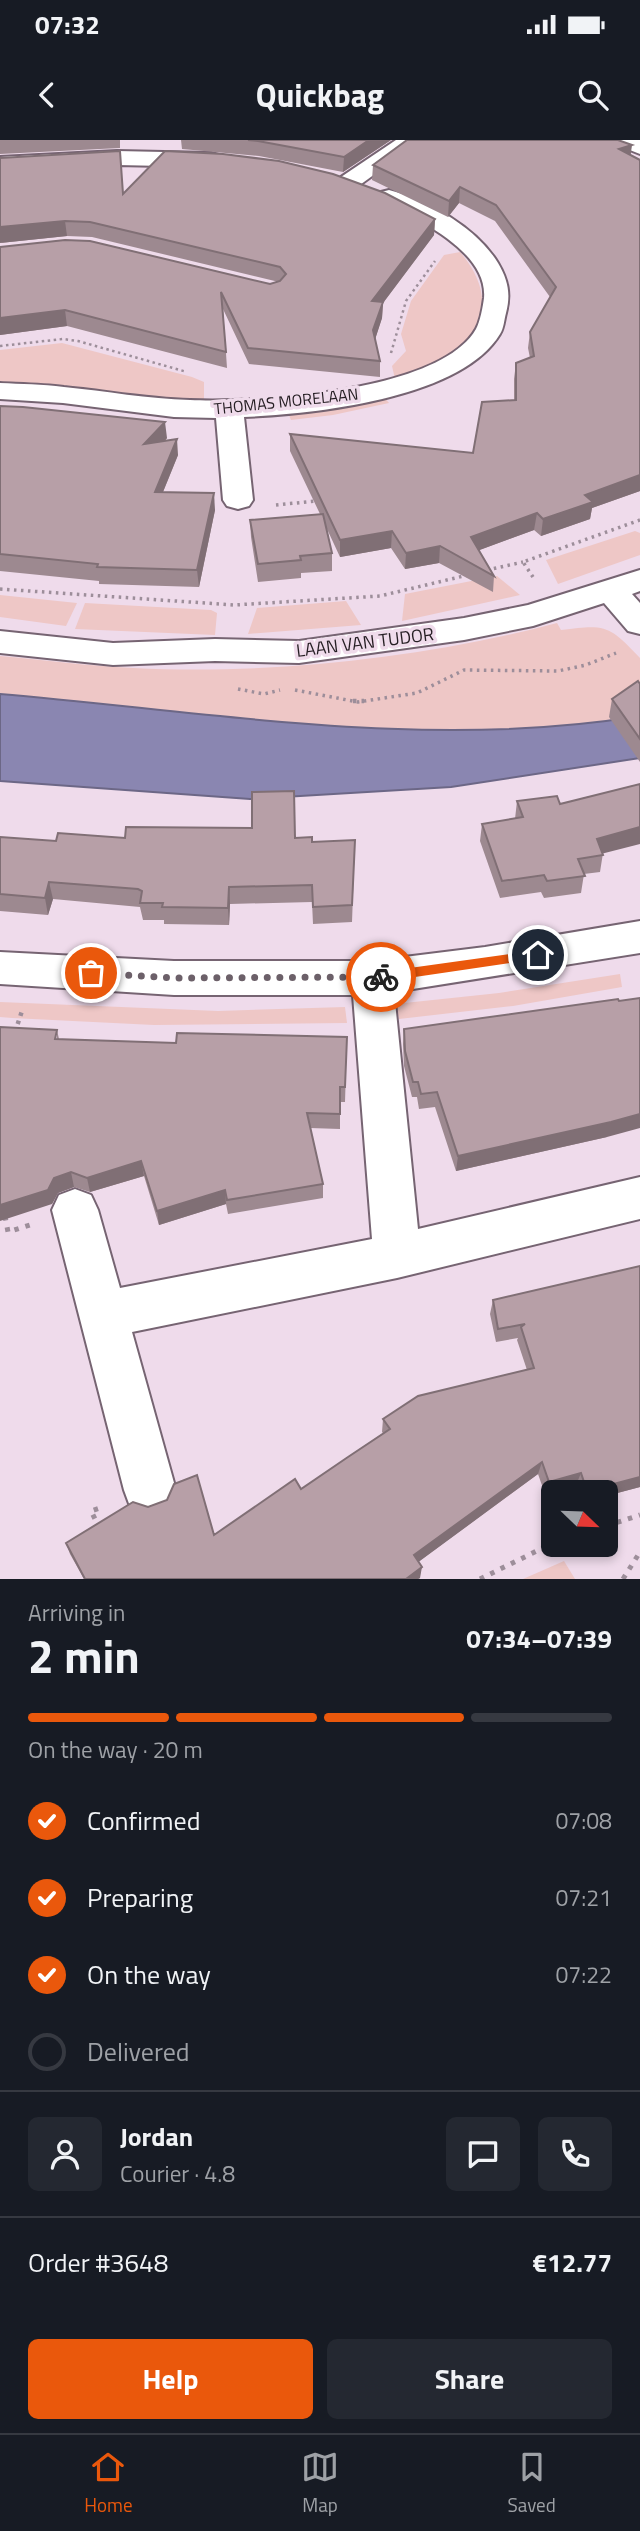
<!DOCTYPE html>
<html lang="en">
<head>
<meta charset="utf-8">
<style>
  body { margin:0; font-family:"Titillium Web",sans-serif; background:#242831; color:#f1f3f6; height:100vh; display:flex; flex-direction:column; font-size:26px; white-space:nowrap }
  * { box-sizing:border-box; margin:0 }
  p { font-size:23px; color:#9ea1a6 }
  .icon { flex:none; width:38px; height:38px; fill:none; stroke:currentColor; stroke-width:2; stroke-linecap:round; stroke-linejoin:round }
  .map { position:relative; height:1439px; overflow:hidden }
  .sheet { display:flex; flex-direction:column; background:#171b24; flex:1 }
  .sheet>* { flex:none }
  .needle { width:46px; rotate:113deg }
  .tools { position:absolute; left:541px; top:1340px; display:grid; gap:14px }
  .tools a { display:grid; place-items:center; width:77px; height:77px; border-radius:10px; background:#171b24; box-shadow:0 4px 10px #0003; font-size:35px }
  .pin { position:absolute; display:grid; place-items:center; width:60px; height:60px; color:#fff; margin:-30px; border:4px solid #fff; border-radius:50%; box-shadow:0 2px 7px #0007 }
  .courier { position:absolute; display:grid; place-items:center; width:70px; height:70px; margin:-35px; border:5px solid #ea580c; border-radius:50%; background:#fff; color:#222; box-shadow:0 2px 9px #0007 }
  .summary em { font-style:normal; font-weight:700 }
  .summary div { display:flex; flex-direction:column-reverse }
  .summary { display:flex; align-items:center; justify-content:space-between; height:119px; padding:0 28px }
  h1 { font-size:46px; font-weight:700; line-height:52px }
  .bar { display:grid; grid-template-columns:repeat(4,1fr); gap:10px 7px; align-content:center; height:84px; padding:0 28px }
  .bar i { height:9px; border-radius:5px; background:#363941 }
  .bar .current { background:#ea580c }
  .bar p { grid-column:span 4 }
  .line { display:flex; align-items:center; gap:18px; padding:0 28px; border-top:2px solid #363941 }
  .line div { flex:1 }
  .round { display:grid; place-items:center; flex:none; width:74px; height:74px; border-radius:10px; background:#242831 }
  ol { padding:0 28px; list-style:none }
  li { display:flex; align-items:center; gap:21px; height:77px }
  li p { margin-inline-start:auto }
  li .icon { padding:7px; border-radius:50%; background:#ea580c; color:#fff; stroke-width:4 }
  li:last-child { color:#9ea1a6 }
  li i { width:38px; height:38px; border:4px solid #363941; border-radius:50% }
  .button { display:flex; gap:14px; margin-top:auto; padding:14px 28px }
  .button a { flex:1; height:80px; border-radius:10px; background:#ea580c; color:#fff; font-size:28px; font-weight:700; line-height:80px; text-align:center }
  .button a+a { background:#242831; color:#f1f3f6 }
  .status { display:flex; justify-content:space-between; align-items:center; height:49px; padding:0 35px; background:#171b24; direction:ltr }
  .status svg { height:19px; fill:currentColor }
  header { display:flex; justify-content:space-between; align-items:center; height:91px; padding:0 28px; background:#171b24; font-size:32px; font-weight:700 }
  .menu { display:flex; justify-content:space-around; align-items:center; height:98px; border-top:2px solid #363941; background:#171b24; font-size:19px; color:#9ea1a6 }
  .menu a { display:grid; justify-items:center; gap:4px }
  .menu .current { color:#ea580c }
  .map>svg:first-child { display:block }
  .green { fill:#eec7c6 }
  .water { fill:#8a86b1; stroke:#6c6786; stroke-width:2 }
  .lines { fill:none; stroke-linecap:round; stroke-linejoin:round }
  .minor-casing { stroke:#766472; stroke-width:4 }
  .path-far3 { stroke:#9d8e9a; stroke-width:2.5; stroke-dasharray:2.5 3.5; stroke-linecap:butt }
  .path-far2 { stroke:#9d8e9a; stroke-width:3.5; stroke-dasharray:2.5 4.5; stroke-linecap:butt }
  .path-far1 { stroke:#9d8e9a; stroke-width:4.5; stroke-dasharray:3.5 5; stroke-linecap:butt }
  .path { stroke:#9d8e9a; stroke-width:5; stroke-dasharray:4.5 7; stroke-linecap:butt }
  .minor { fill:#fff; fill-rule:evenodd }
  .wall { fill:#9d8990 }
  .shaded-wall { fill:#806f75 }
  .building { fill:#b79fa7; stroke:#806f75; stroke-width:2 }
  .route { fill:#ea580c }
  .done { stroke:#6c6069; stroke-width:7; stroke-dasharray:0 12.6 }
  .labels { text-anchor:middle; dominant-baseline:central; stroke-width:7; stroke-linejoin:round; paint-order:stroke }
  .far-street-label { font-size:16px; fill:#251e23; stroke:#efdbeb }
  .street-label { font-size:18px; fill:#251e23; stroke:#efdbeb }
</style>
</head>
<body>
<div class="status"><b>07:32</b><svg viewBox="0 0 49 12"><path d="M0 12V9h3v3zM5 12V6h3v6zM10 12V3h3v9zM15 12V0h3v12zM26 1h20v11H26zM47 4h2v5h-2z"/></svg></div>
<header><svg class="icon" aria-label="back" viewBox="0 0 24 24"><path d="M15 5l-7 7 7 7"/></svg>Quickbag<svg class="icon" aria-label="search" viewBox="0 0 24 24"><circle cx="10" cy="10" r="6"/><path d="M15 15l6 6"/></svg></header>
<div class="map">
<svg width="640" height="1439" viewBox="0 0 640 1439">
  <rect width="100%" height="100%" fill="#efdbeb"/>
  <g class="green">
    <path d="M460,112C484,139 494,177 464,206C446,224 418,231 395,239L392,226L406,211L401,194L411,161L444,115Z"/>
    <polygon points="62,203 192,237 204,242 204,260 164,260 0,246 0,210"/>
    <polygon points="384,257 389,263 333,275 291,280 288,273"/>
    <polygon points="635,391 640,393 640,415 558,444 546,420"/>
    <polygon points="497,436 520,455 402,481 405,454"/>
    <polygon points="0,455 77,463 66,486 0,477"/>
    <polygon points="346,461 361,485 248,494 257,468"/>
    <polygon points="85,463 211,470 217,473 215,495 75,489"/>
    <path d="M557,483L561,490C606,484 609,485 640,518V576C429,611 211,575 0,554V516C44,520 89,526 133,528C270,535 425,518 557,483Z"/>
    <polygon points="620,834 622,847 513,866 399,879 395,864 499,853"/>
    <polygon points="0,862 218,871 345,867 347,883 154,885 12,878 0,877"/>
    <polygon points="564,1421 575,1439 523,1439"/>
  </g>
  <path class="water" d="M0,554C212,572 428,611 640,576V618L451,647L250,659L0,641Z"/>
  <g class="lines">
    <defs>
      <g id="minor">
        <polygon points="396,0 422,0 357,47 341,47 337,42 341,37"/>
        <polygon points="614,0 640,0 640,14 617,5"/>
        <polygon points="117,11 211,13 219,15 222,20 219,25 211,27 117,25 0,31 0,17"/>
        <path d="M389,50C428,60 477,88 498,123C508,140 511,154 506,173C504,180 504,188 500,194C461,259 313,274 244,277L253,360L249,366L238,369L227,366L223,360L216,278L174,277L63,263L0,259V243C21,244 42,244 64,247C106,251 148,259 190,260C256,263 440,252 476,189C480,182 483,166 484,158C488,111 416,78 381,62L377,57L381,52Z"/>
        <polygon points="640,430 640,451 632,454 640,463 640,494 628,491 604,463 533,486 464,500 299,523 215,521 113,525 0,513 0,491 113,503 215,499 299,501 464,478 528,465"/>
        <polygon points="640,781 640,813 394,852 418,1089 640,1037 640,1079 397,1138 132,1192 176,1350 169,1369 150,1376 131,1369 124,1350 52,1070 59,1055 75,1049 91,1055 98,1070 120,1148 372,1099 353,855 174,855 0,844 0,812 174,821 372,821 485,807"/>
      </g>
    </defs>
    <use href="#minor" class="minor-casing"/>
    <g class="path-far3">
      <polyline points="0,206 63,199 78,201 187,232"/>
      <polyline points="391,213 406,161 435,121"/>
    </g>
    <g class="path-far2">
      <polyline points="276,365 316,361"/>
      <polyline points="487,430 523,422"/>
      <polyline points="533,437 523,422 640,380"/>
      <polyline points="0,449 234,465 380,456 468,435"/>
      <polyline points="238,549 264,554 280,550"/>
      <polyline points="295,550 358,562 417,553 464,530 558,531 586,525 616,513"/>
    </g>
    <g class="path-far1">
      <polyline points="353,561 364,561"/>
      <polyline points="15,892 22,871"/>
    </g>
    <g class="path">
      <polyline points="5,1076 8,1092 30,1085"/>
      <polyline points="606,1386 640,1375"/>
      <polyline points="100,1389 91,1371 103,1367"/>
      <polyline points="480,1439 553,1403"/>
      <polyline points="623,1439 640,1412"/>
    </g>
    <use href="#minor" class="minor"/>
  </g>
  <g class="wall">
    <polygon points="0,0 120,0 120,8 0,14"/>
    <polygon points="181,0 391,0 343,32 259,16 182,9"/>
    <polygon points="630,15 640,20 640,351 592,368 590,379 541,396 534,390 479,410 494,436 493,452 439,423 405,429 391,408 340,417 327,389 332,413 332,431 301,433 301,438 258,442 251,397 250,380 320,374 290,311 290,294 473,313 514,260 514,239 516,223 530,218 528,208 530,192 550,157 495,81 459,63 448,77 372,40 373,25"/>
    <polygon points="124,54 435,79 434,95 383,163 382,178 375,199 380,221 380,237 249,224 223,169 227,228 67,186 0,195 0,107 270,144 279,142 92,97 67,96 0,103"/>
    <polygon points="0,266 167,298 165,301 178,315 163,352 215,370 199,447 99,444 99,441 0,431"/>
    <polygon points="640,544 640,622 609,577 612,559"/>
    <polygon points="517,661 560,664 603,713 600,732 584,734 581,753 544,758 541,752 500,758 480,701 482,684 515,679"/>
    <polygon points="0,697 56,701 125,698 312,702 355,700 352,782 313,784 312,762 230,764 229,785 164,784 164,780 143,780 140,767 53,759 48,775 0,771"/>
    <polygon points="404,889 607,997 456,1031 435,967 419,969 417,957 412,957 404,926 403,904"/>
    <polygon points="57,890 59,899 176,903 347,897 345,962 340,962 340,989 310,988 323,1044 323,1058 228,1074 226,1064 159,1085 144,1036 90,1052 74,1047 58,1053 52,1064"/>
    <polygon points="640,1126 640,1347 606,1356 606,1353 579,1353 576,1345 545,1354 538,1334 418,1422 420,1438 418,1439 84,1439 70,1414 66,1403 214,1395 301,1349 383,1293 382,1292 383,1279 527,1230 517,1200 518,1198 496,1202 490,1174 493,1160"/>
  </g>
  <g class="shaded-wall">
    <polygon points="369,0 391,0 343,32 344,17"/>
    <polygon points="632,5 630,20 619,9"/>
    <polygon points="460,47 459,63 448,77 449,61"/>
    <polygon points="435,79 434,95 383,163 382,178 373,206 372,161"/>
    <polygon points="65,81 67,96 0,103 0,87"/>
    <polygon points="65,170 67,186 0,195 0,178"/>
    <polygon points="165,282 167,298 146,321 144,304"/>
    <polygon points="177,299 178,315 156,369 155,352"/>
    <polygon points="640,335 640,351 592,368 590,379 541,396 543,379 585,355"/>
    <polygon points="214,353 215,370 199,447 197,430"/>
    <polygon points="537,373 534,390 469,414 471,397"/>
    <polygon points="392,391 391,408 340,417 340,400"/>
    <polygon points="440,406 439,423 405,429 406,413"/>
    <polygon points="640,687 640,704 593,716 597,699"/>
    <polygon points="49,742 53,759 48,775 45,758"/>
    <polygon points="229,747 230,764 229,785 228,768"/>
    <polygon points="640,974 640,988 607,997 456,1031 458,1016"/>
    <polygon points="141,1021 144,1036 90,1052 87,1038"/>
    <polygon points="71,1032 74,1047 58,1053 52,1064 0,1081 0,1065 54,1038"/>
    <polygon points="225,1050 226,1064 159,1085 157,1071"/>
    <polygon points="542,1322 538,1334 413,1426 414,1415"/>
    <polygon points="581,1333 576,1345 545,1354 549,1342"/>
    <polygon points="640,1337 640,1347 606,1356 606,1353 587,1353 587,1351"/>
    <polygon points="422,1427 420,1438 418,1439 406,1439"/>
  </g>
  <g class="building">
    <polygon points="248,0 369,0 344,17 258,1"/>
    <polygon points="407,0 618,0 632,5 619,9 640,20 640,335 585,355 593,362 543,379 537,373 471,397 494,436 440,406 406,413 392,391 340,400 290,294 473,313 482,262 516,260 516,223 534,216 530,192 556,147 496,65 460,47 449,61 373,25"/>
    <polygon points="120,11 123,54 165,11 223,14 279,21 333,34 385,53 435,79 372,161 383,162 373,190 380,221 248,208 221,152 226,212 65,170 0,178 0,107 65,100 90,101 270,144 280,141 286,134 280,127 90,82 65,81 0,87 0,18"/>
    <polygon points="0,266 23,267 165,282 144,304 177,299 155,352 214,353 197,430 97,427 98,424 0,414"/>
    <polygon points="323,374 332,413 300,416 301,420 258,424 250,380"/>
    <polygon points="638,541 640,544 640,599 612,559"/>
    <polygon points="640,644 640,687 597,699 603,715 578,719 585,736 547,741 544,735 502,741 482,684 523,677 517,661 557,656 560,664"/>
    <polygon points="294,651 295,698 312,697 312,702 355,700 352,765 313,767 312,745 229,747 228,768 162,767 163,763 140,763 142,751 138,749 49,742 45,758 0,754 0,697 56,701 58,693 125,698 126,687 252,688 252,652"/>
    <polygon points="640,858 640,974 611,982 458,1016 437,952 421,954 418,942 413,942 405,911 404,889 618,859 619,861"/>
    <polygon points="0,887 57,890 55,899 176,903 177,893 347,897 345,947 340,947 340,974 307,973 323,1044 227,1060 225,1050 157,1071 141,1021 87,1038 71,1032 54,1038 48,1050 0,1065"/>
    <polygon points="640,1126 640,1337 587,1351 581,1333 549,1342 542,1322 414,1415 422,1427 406,1439 85,1439 66,1403 133,1362 148,1367 167,1360 174,1344 197,1335 214,1395 295,1339 301,1349 348,1317 390,1289 383,1279 418,1256 534,1228 521,1187 525,1184 498,1189 493,1160"/>
  </g>
  <polygon class="route" points="538,810 544,815 538,819 381,842 375,837 381,832"/>
  <g class="lines">
    <polyline class="done" points="91,833 174,838 381,837"/>
  </g>
  <g class="labels">
    <g class="far-street-label">
      <text transform="translate(286 261) rotate(-6)">THOMAS MORELAAN</text>
    </g>
    <g class="street-label">
      <text transform="translate(365 502) rotate(-7)">LAAN VAN TUDOR</text>
    </g>
  </g>
</svg>
<div class="tools">
<a><svg class="needle" viewBox="-14 -14 28 28"><path d="M0-13l5 13h-10z" fill="#e53935"/><path d="M0 13l5-13h-10z" fill="#9ea1a6"/></svg></a>
</div>
<div class="pin" style="left:91px;top:833px;background:#ea580c"><svg class="icon" aria-label="bag" viewBox="0 0 24 24"><path d="M5 8h14l-1 12H6zM9 8a3 3 0 0 1 6 0"/></svg></div>
<div class="pin" style="left:538px;top:815px;background:#1f2937"><svg class="icon" aria-label="home" viewBox="0 0 24 24"><path d="M3 11l9-7 9 7M6 9v11h12V9"/></svg></div>
<div class="courier" style="left:381px;top:837px"><svg class="icon" aria-label="bike" viewBox="0 0 24 24"><circle cx="6" cy="16" r="4"/><circle cx="18" cy="16" r="4"/><path d="M6 16l4-8h5l3 8M10 8l3 8H6M13 5h3"/></svg></div>
</div>
<section class="sheet">
<div class="summary"><div><h1>2 min</h1><p>Arriving in</p></div><em>07:34–07:39</em></div>
<div class="bar"><i class="current"></i><i class="current"></i><i class="current"></i><i></i><p>On the way · 20 m</p></div>
<ol>
<li><svg class="icon" aria-label="check" viewBox="0 0 24 24"><path d="M5 12l5 5 9-10"/></svg>Confirmed<p>07:08</p></li>
<li><svg class="icon" aria-label="check" viewBox="0 0 24 24"><path d="M5 12l5 5 9-10"/></svg>Preparing<p>07:21</p></li>
<li><svg class="icon" aria-label="check" viewBox="0 0 24 24"><path d="M5 12l5 5 9-10"/></svg>On the way<p>07:22</p></li>
<li><i></i>Delivered</li>
</ol>
<div class="line" style="height:126px"><a class="round"><svg class="icon" aria-label="person" viewBox="0 0 24 24"><circle cx="12" cy="8" r="4"/><path d="M4 21q1-7 8-7t8 7"/></svg></a><div><b>Jordan</b><p>Courier · 4.8</p></div><a class="round"><svg class="icon" aria-label="chat" viewBox="0 0 24 24"><path d="M4 5h16v11H9l-5 4z"/></svg></a><a class="round"><svg class="icon" aria-label="phone" viewBox="0 0 24 24"><path d="M5 4h4l2 5-3 2q2 4 5 5l2-3 5 2v4C11 20 4 13 5 4z"/></svg></a></div>
<div class="line" style="height:91px"><div>Order #3648</div><b>€12.77</b></div>
<div class="button"><a>Help</a><a>Share</a></div>
</section>
<nav class="menu">
<a class="current"><svg class="icon" aria-label="home" viewBox="0 0 24 24"><path d="M3 11l9-7 9 7M6 9v11h12V9"/></svg>Home</a>
<a><svg class="icon" aria-label="map" viewBox="0 0 24 24"><path d="M3 6l6-2 6 2 6-2v14l-6 2-6-2-6 2zM9 4v14M15 6v14"/></svg>Map</a>
<a><svg class="icon" aria-label="saved" viewBox="0 0 24 24"><path d="M7 4h10v16l-5-4-5 4z"/></svg>Saved</a>
</nav>
</body>
</html>
